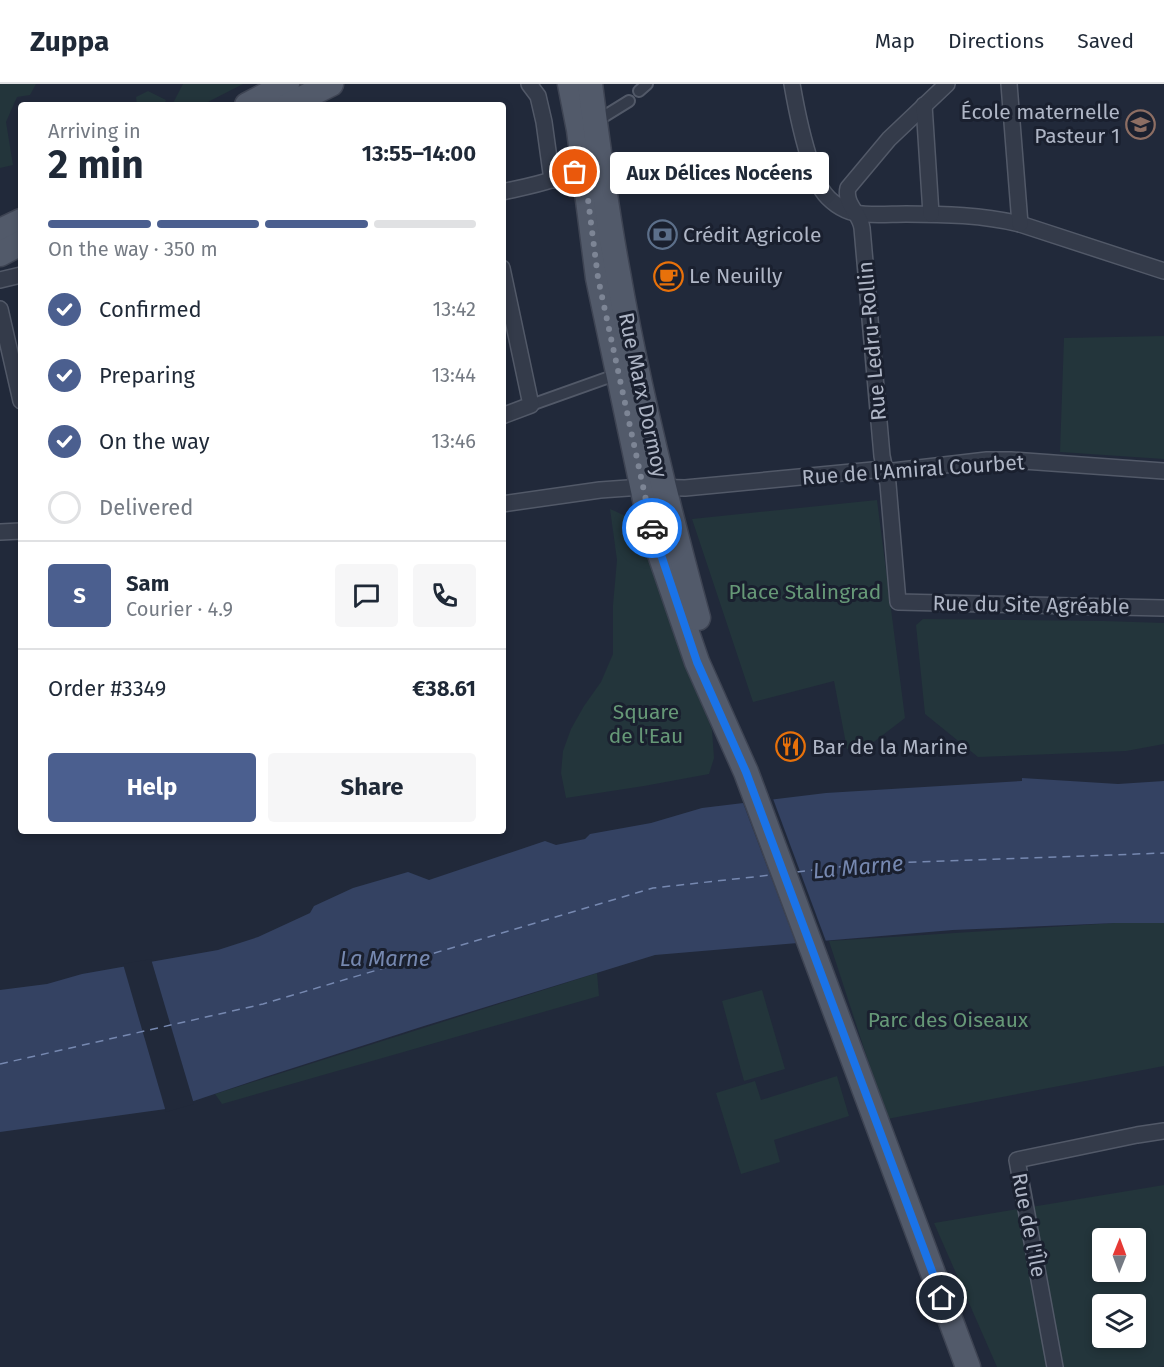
<!DOCTYPE html>
<html lang="en">
<head>
<meta charset="utf-8">
<style>
  body { margin:0; font-family:"Fira Sans",sans-serif; background:#f6f6f7; color:#1f2937; height:100vh; display:flex; flex-direction:column; font-size:22px; white-space:nowrap }
  * { box-sizing:border-box; margin:0 }
  p { font-size:20px; color:#747a83 }
  .icon { flex:none; width:33px; height:33px; fill:none; stroke:currentColor; stroke-width:2; stroke-linecap:round; stroke-linejoin:round }
  .map { position:relative; flex:1; overflow:hidden }
  .side { position:absolute; left:18px; top:18px; width:488px; height:732px; display:flex; flex-direction:column; background:#fff; border-radius:6px; box-shadow:0 3px 9px #0003 }
  .side>* { flex:none }
  .needle { width:39px; rotate:1deg }
  .buttons { position:absolute; left:1092px; top:1144px; display:grid; gap:12px }
  .buttons a { display:grid; place-items:center; width:54px; height:54px; border-radius:6px; background:#fff; box-shadow:0 3px 9px #0003; font-size:30px }
  .pin { position:absolute; display:grid; place-items:center; width:51px; height:51px; color:#fff; margin:-26px; border:3px solid #fff; border-radius:50%; box-shadow:0 2px 6px #0007 }
  .courier { position:absolute; display:grid; place-items:center; width:60px; height:60px; margin:-30px; border:4px solid #1a73e8; border-radius:50%; background:#fff; color:#222; box-shadow:0 2px 8px #0007 }
  .bubble { position:absolute; height:42px; border-radius:6px; background:#fff; box-shadow:0 3px 9px #0003; font-size:20px; font-weight:700; line-height:42px; text-align:center }
  .overview em { font-style:normal; font-weight:700 }
  .overview div { display:flex; flex-direction:column-reverse }
  .overview { display:flex; align-items:center; justify-content:space-between; height:102px; padding:0 30px }
  h1 { font-size:39px; font-weight:700; line-height:45px }
  .bar { display:grid; grid-template-columns:repeat(4,1fr); gap:9px 6px; align-content:center; height:72px; padding:0 30px }
  .bar i { height:8px; border-radius:4px; background:#e0e1e3 }
  .bar .active { background:#4b5f8f }
  .bar p { grid-column:span 4 }
  .line { display:flex; align-items:center; gap:15px; padding:0 30px; border-top:2px solid #e0e1e3 }
  .line div { flex:1 }
  .round { display:grid; place-items:center; flex:none; width:63px; height:63px; border-radius:6px; background:#f6f6f7 }
  ol { padding:0 30px; list-style:none }
  li { display:flex; align-items:center; gap:18px; height:66px }
  li p { margin-inline-start:auto }
  li .icon { padding:6px; border-radius:50%; background:#4b5f8f; color:#fff; stroke-width:4 }
  li:last-child { color:#747a83 }
  li i { width:33px; height:33px; border:3px solid #e0e1e3; border-radius:50% }
  .cta { display:flex; gap:12px; margin-top:auto; padding:12px 30px }
  .cta a { flex:1; height:69px; border-radius:6px; background:#4b5f8f; color:#fff; font-size:24px; font-weight:700; line-height:69px; text-align:center }
  .cta a+a { background:#f6f6f7; color:#1f2937 }
  header { display:flex; align-items:center; gap:36px; box-sizing:border-box; height:84px; padding:0 30px; background:#fff; border-bottom:2px solid #e0e1e3 }
  header strong { font-size:28px }
  nav { display:flex; gap:33px; margin-inline-start:auto; font-size:21px }
  .map>svg:first-child { display:block }
  .green { fill:#23353b; fill-rule:evenodd }
  .water { fill:#344262 }
  .pier { fill:#21293a }
  .lines { fill:none; stroke-linecap:round; stroke-linejoin:round }
  .ferry { stroke:#7688b0; stroke-width:1.5; stroke-dasharray:8 6; stroke-linecap:butt }
  .pedestrian-casing { stroke:#525968; stroke-width:14 }
  .minor-casing { stroke:#525968; stroke-width:18 }
  .primary-casing { stroke:#3e4453; stroke-width:27 }
  .pedestrian { stroke:#343b4a; stroke-width:10 }
  .minor { stroke:#343b4a; stroke-width:15 }
  .primary { stroke:#525a6a; stroke-width:24 }
  .done { stroke:#7d8595; stroke-width:6; stroke-dasharray:0 10.8 }
  .route { stroke:#1a73e8; stroke-width:8 }
  .labels { text-anchor:middle; dominant-baseline:central; stroke-width:6; stroke-linejoin:round; paint-order:stroke }
  .poi-label { font-size:21px; fill:#afb6c6; stroke:#1a202f; text-anchor:start }
  .street-label { font-size:21px; fill:#afb6c6; stroke:#1a202f }
  .park-label { font-size:21px; fill:#669877; stroke:#1a202f }
  .water-label { font-size:22px; font-style:italic; fill:#7688b0; stroke:#1a202f }
</style>
</head>
<body>
<header>
<strong>Zuppa</strong>
<nav><a>Map</a><a>Directions</a><a>Saved</a></nav>
</header>
<div class="map">
<svg width="1164" height="1283" viewBox="0 0 1164 1283">
  <rect width="100%" height="100%" fill="#21293a"/>
  <g class="green">
    <polygon points="0,0 36,0 30,11 17,13 6,38 13,81 0,84"/>
    <polygon points="183,0 243,0 202,21 172,21"/>
    <polygon points="148,7 166,16 164,21 137,21 136,13"/>
    <polygon points="1164,252 1164,375 1060,368 1064,254"/>
    <polygon points="877,416 905,634 862,667 847,665 834,597 753,618 692,435"/>
    <path d="M610,425C621,430 634,434 639,446L712,646L714,674L709,690L644,702L566,714L561,689L563,667L571,645L584,622L601,598L613,570V521L617,476Z"/>
    <polygon points="923,535 1104,537 1164,539 1164,660 1126,667 978,673 925,630 916,541"/>
    <polygon points="1115,839 1164,839 1164,982 887,1035 829,857"/>
    <polygon points="597,889 599,912 222,1020 215,1010"/>
    <polygon points="762,906 785,985 744,997 722,917"/>
    <polygon points="837,992 849,1032 774,1056 780,1078 741,1090 716,1009 755,997 761,1016"/>
    <path d="M1164,1101V1282L1158,1283H997L934,1139ZM1102,1155H1136V1188H1102ZM1102,1221H1136V1254H1102Z"/>
  </g>
  <polygon class="water" points="1022,694 1118,700 1164,697 1164,839 1115,839 953,846 655,871 424,942 265,993 173,1024 0,1048 0,906 47,900 82,890 218,866 258,853 310,829 314,822 353,804 408,788 429,796 545,757 556,761 585,755 590,750 651,739 702,724 826,709 1022,697"/>
  <g class="pier">
    <polygon points="772,712 827,860 797,862 742,716"/>
    <polygon points="151,875 194,1020 166,1028 123,880"/>
  </g>
  <g class="lines">
    <g class="ferry">
      <polyline points="797,788 863,780 1164,769"/>
      <polyline points="0,980 263,920 653,804 771,791"/>
    </g>
    <defs>
      <g id="pedestrian">
        <polyline points="639,7 647,0"/>
        <polyline points="595,38 629,17"/>
        <polyline points="531,321 618,290"/>
      </g>
      <g id="minor">
        <polyline points="529,0 538,12 544,38 551,89 554,96"/>
        <path d="M792,0C797,29 802,53 811,80C814,89 817,98 822,106C829,117 842,126 855,129C870,132 890,130 906,130C944,130 983,131 1020,140L1164,187"/>
        <path d="M947,0L889,55L848,104C844,120 860,129 862,144L882,372L888,400L898,518L1164,524"/>
        <polyline points="1009,0 1020,140"/>
        <polyline points="924,21 931,130"/>
        <path d="M502,108C520,104 537,101 554,95C566,92 578,84 590,83"/>
        <polyline points="502,184 531,321 502,332"/>
        <polyline points="0,196 21,191"/>
        <polyline points="0,225 21,317"/>
        <polyline points="502,420 600,406 642,403 685,404 873,386 893,387 987,376 1011,376 1164,387"/>
        <polyline points="0,448 21,447"/>
        <polyline points="1055,1283 1017,1076 1137,1051 1164,1047"/>
      </g>
      <g id="primary">
        <polyline points="570,0 579,46 598,194 651,444 697,578 746,688 968,1283"/>
        <path d="M590,0C598,63 606,126 618,189C638,305 667,420 698,534"/>
        <polyline points="247,21 287,0"/>
        <polyline points="289,21 331,0"/>
        <polyline points="0,147 21,137"/>
        <polyline points="0,170 21,159"/>
      </g>
    </defs>
    <use href="#pedestrian" class="pedestrian-casing"/>
    <use href="#minor" class="minor-casing"/>
    <use href="#primary" class="primary-casing"/>
    <use href="#pedestrian" class="pedestrian"/>
    <use href="#minor" class="minor"/>
    <use href="#primary" class="primary"/>
  </g>
  <g class="lines">
    <polyline class="done" points="575,88 584,84 598,194 652,444"/>
    <polyline class="route" points="652,444 697,578 746,688 942,1214"/>
  </g>
  <defs>
    <symbol id="school-ring" viewBox="-11 -11 22 22"><circle r="9.5" fill="#1a202f" stroke="#8d6e63" stroke-width="1.5"/><path d="M0-5L7-2L0 1L-7-2ZM-4 1L0 2.5L4 1V4Q0 6-4 4Z" fill="#8d6e63"/></symbol>
    <symbol id="bank-ring" viewBox="-11 -11 22 22"><circle r="9.5" fill="#1a202f" stroke="#5c6f8a" stroke-width="1.5"/><path d="M-6-4H6V4H-6ZM0-2.3a2.3 2.3 0 1 0 0 4.6a2.3 2.3 0 1 0 0-4.6Z" fill="#5c6f8a"/></symbol>
    <symbol id="cafe-ring" viewBox="-11 -11 22 22"><circle r="9.5" fill="#1a202f" stroke="#e8710a" stroke-width="1.5"/><path d="M-5.5-4.5H6V0H3Q3 3.5 0 3.5H-2.5Q-5.5 3.5-5.5 0ZM3-3.2v2h1.7v-2ZM-6 4.5H4V6H-6Z" fill="#e8710a"/></symbol>
    <symbol id="restaurant-ring" viewBox="-11 -11 22 22"><circle r="9.5" fill="#1a202f" stroke="#e8710a" stroke-width="1.5"/><path d="M-5-6h1v4h1v-4h1v4h1v-4h1v5L-1.5 .5V6h-2V.5L-5-1ZM5-6V6H3V1.5H1.5Q1.5-4 5-6Z" fill="#e8710a"/></symbol>
  </defs>
  <g fill-rule="evenodd">
    <use href="#school-ring" x="1124" y="24" width="33" height="33"/>
    <use href="#bank-ring" x="646" y="134" width="33" height="33"/>
    <use href="#cafe-ring" x="652" y="176" width="33" height="33"/>
    <use href="#restaurant-ring" x="774" y="646" width="33" height="33"/>
  </g>
  <g class="labels">
    <g class="poi-label">
      <text x="1120" y="28" text-anchor="end">École maternelle<tspan x="1120" dy="24">Pasteur 1</tspan></text>
      <text x="683" y="151">Crédit Agricole</text>
      <text x="689" y="192">Le Neuilly</text>
      <text x="812" y="663">Bar de la Marine</text>
    </g>
    <g class="street-label">
      <text transform="translate(872 257) rotate(-95)">Rue Ledru-Rollin</text>
      <text transform="translate(643 311) rotate(78)">Rue Marx Dormoy</text>
      <text transform="translate(913 386) rotate(-4)">Rue de l'Amiral Courbet</text>
      <text transform="translate(1031 521) rotate(1)">Rue du Site Agréable</text>
      <text transform="translate(1029 1141) rotate(79)">Rue de l'Île</text>
    </g>
    <g class="park-label">
      <text x="805" y="508">Place Stalingrad</text>
      <text x="646" y="628">Square<tspan x="646" dy="24">de l'Eau</tspan></text>
      <text x="948" y="936">Parc des Oiseaux</text>
    </g>
    <g class="water-label">
      <text transform="translate(858 783) rotate(-5)">La Marne</text>
      <text x="385" y="874">La Marne</text>
    </g>
  </g>
</svg>
<div class="buttons">
<a><svg class="needle" viewBox="-14 -14 28 28"><path d="M0-13l5 13h-10z" fill="#e53935"/><path d="M0 13l5-13h-10z" fill="#747a83"/></svg></a>
<a><svg class="icon" aria-label="layers" viewBox="0 0 24 24"><path d="M12 4l9 5-9 5-9-5zM3 14l9 5 9-5"/></svg></a>
</div>
<div class="pin" style="left:575px;top:88px;background:#ea580c"><svg class="icon" aria-label="bag" viewBox="0 0 24 24"><path d="M5 8h14l-1 12H6zM9 8a3 3 0 0 1 6 0"/></svg></div>
<div class="pin" style="left:942px;top:1214px;background:#1f2937"><svg class="icon" aria-label="home" viewBox="0 0 24 24"><path d="M3 11l9-7 9 7M6 9v11h12V9"/></svg></div>
<div class="courier" style="left:652px;top:444px"><svg class="icon" aria-label="car" viewBox="0 0 24 24"><path d="M5 17H2v-5l4-1 3-4h7l3 4 3 1v5h-3M9 17h6M6 11h13"/><circle cx="7" cy="17" r="2"/><circle cx="17" cy="17" r="2"/></svg></div>
<div class="bubble" style="left:610px;top:68px;width:219px">Aux Délices Nocéens</div>
<section class="side">
<div class="overview"><div><h1>2 min</h1><p>Arriving in</p></div><em>13:55–14:00</em></div>
<div class="bar"><i class="active"></i><i class="active"></i><i class="active"></i><i></i><p>On the way · 350 m</p></div>
<ol>
<li><svg class="icon" aria-label="check" viewBox="0 0 24 24"><path d="M5 12l5 5 9-10"/></svg>Confirmed<p>13:42</p></li>
<li><svg class="icon" aria-label="check" viewBox="0 0 24 24"><path d="M5 12l5 5 9-10"/></svg>Preparing<p>13:44</p></li>
<li><svg class="icon" aria-label="check" viewBox="0 0 24 24"><path d="M5 12l5 5 9-10"/></svg>On the way<p>13:46</p></li>
<li><i></i>Delivered</li>
</ol>
<div class="line" style="height:108px"><b class="round" style="background:#4b5f8f;color:#fff">S</b><div><b>Sam</b><p>Courier · 4.9</p></div><a class="round"><svg class="icon" aria-label="chat" viewBox="0 0 24 24"><path d="M4 5h16v11H9l-5 4z"/></svg></a><a class="round"><svg class="icon" aria-label="phone" viewBox="0 0 24 24"><path d="M5 4h4l2 5-3 2q2 4 5 5l2-3 5 2v4C11 20 4 13 5 4z"/></svg></a></div>
<div class="line" style="height:78px"><div>Order #3349</div><b>€38.61</b></div>
<div class="cta"><a>Help</a><a>Share</a></div>
</section>
</div>
</body>
</html>
